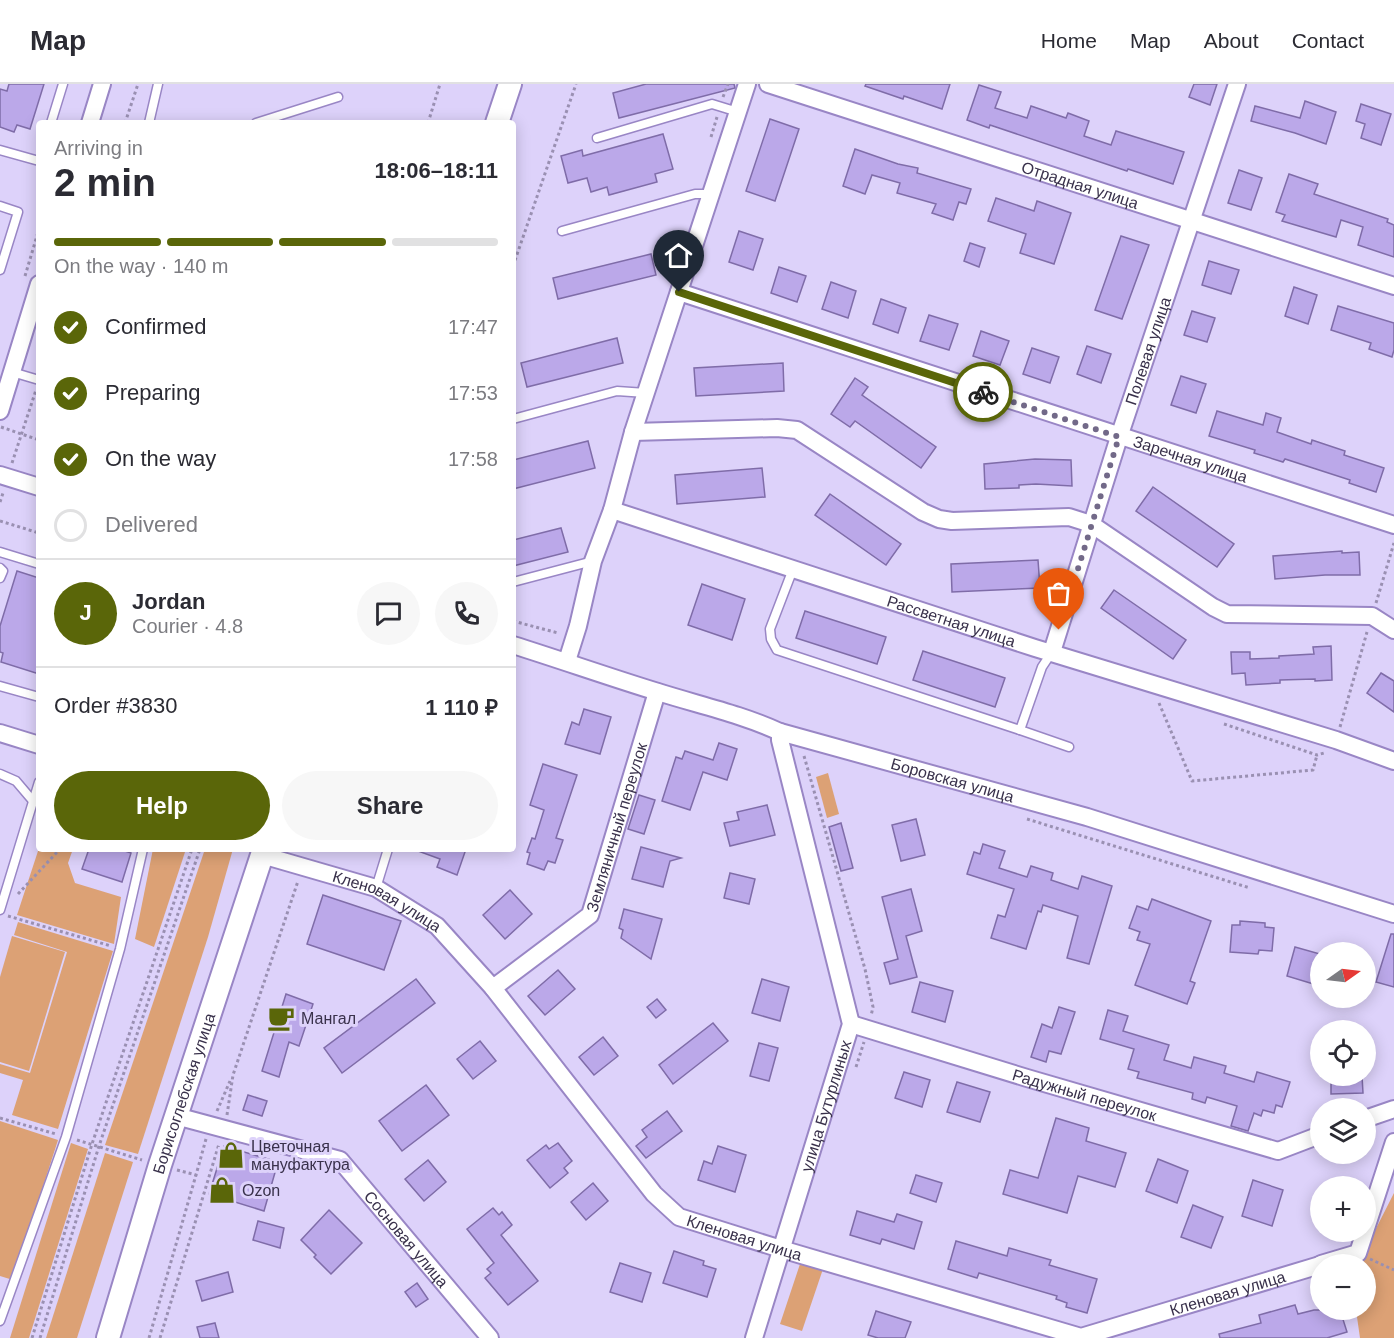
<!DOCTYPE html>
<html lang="en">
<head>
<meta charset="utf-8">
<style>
  body { margin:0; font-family:Arial,sans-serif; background:#f7f7f7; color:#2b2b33; height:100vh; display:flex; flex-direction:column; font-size:22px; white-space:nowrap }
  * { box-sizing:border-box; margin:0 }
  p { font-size:20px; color:#7c7c81 }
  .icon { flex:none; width:33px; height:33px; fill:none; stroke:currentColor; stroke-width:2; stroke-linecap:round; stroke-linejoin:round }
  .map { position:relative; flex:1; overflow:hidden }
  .sheet { position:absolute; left:36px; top:36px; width:480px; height:732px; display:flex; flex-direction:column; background:#fff; border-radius:6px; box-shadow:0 3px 15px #0003 }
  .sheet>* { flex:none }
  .needle { width:39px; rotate:76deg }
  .fabs { position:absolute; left:1310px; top:858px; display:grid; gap:12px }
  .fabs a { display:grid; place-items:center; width:66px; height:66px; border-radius:50%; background:#fff; box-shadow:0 3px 15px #0003; font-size:30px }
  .pin { position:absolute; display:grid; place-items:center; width:51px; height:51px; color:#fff; margin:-62px -26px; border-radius:50% 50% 50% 0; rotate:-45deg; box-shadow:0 0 6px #0007 }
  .pin .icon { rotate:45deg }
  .courier { position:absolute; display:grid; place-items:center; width:60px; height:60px; margin:-30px; border:4px solid #5a6609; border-radius:50%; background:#fff; color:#222; box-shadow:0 2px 8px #0007 }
  .head em { font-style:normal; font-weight:600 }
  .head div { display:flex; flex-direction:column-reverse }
  .head { display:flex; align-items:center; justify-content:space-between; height:102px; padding:0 18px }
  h1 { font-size:39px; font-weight:600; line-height:45px }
  .bar { display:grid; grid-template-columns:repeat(4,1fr); gap:9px 6px; align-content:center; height:72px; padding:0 18px }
  .bar i { height:8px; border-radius:4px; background:#e1e1e2 }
  .bar .active { background:#5a6609 }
  .bar p { grid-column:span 4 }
  .line { display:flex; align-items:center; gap:15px; padding:0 18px; border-top:2px solid #e1e1e2 }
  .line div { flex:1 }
  .round { display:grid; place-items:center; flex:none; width:63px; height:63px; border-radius:32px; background:#f7f7f7 }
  ol { padding:0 18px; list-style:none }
  li { display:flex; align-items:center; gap:18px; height:66px }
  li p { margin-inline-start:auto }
  li .icon { padding:6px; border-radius:50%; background:#5a6609; color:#fff; stroke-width:4 }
  li:last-child { color:#7c7c81 }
  li i { width:33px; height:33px; border:3px solid #e1e1e2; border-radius:50% }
  .action { display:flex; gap:12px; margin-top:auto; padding:12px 18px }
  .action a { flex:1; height:69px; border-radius:36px; background:#5a6609; color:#fff; font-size:24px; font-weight:600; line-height:69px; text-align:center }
  .action a+a { background:#f7f7f7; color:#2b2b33 }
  header { display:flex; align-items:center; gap:36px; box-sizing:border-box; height:84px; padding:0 30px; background:#fff; border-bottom:2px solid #e1e1e2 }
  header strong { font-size:28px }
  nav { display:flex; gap:33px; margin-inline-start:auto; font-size:21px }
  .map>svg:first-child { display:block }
  .green { fill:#dca175 }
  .building { fill:#bba8e9; stroke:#7f6ca8; stroke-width:1.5 }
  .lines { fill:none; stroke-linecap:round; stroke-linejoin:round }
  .lane-casing { stroke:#9986c5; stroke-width:11 }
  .street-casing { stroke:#9986c5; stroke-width:20 }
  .secondary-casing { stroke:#9986c5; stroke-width:26 }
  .path { stroke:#9a90b2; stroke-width:3; stroke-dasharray:3 3; stroke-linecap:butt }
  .lane { stroke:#fff; stroke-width:8 }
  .street { stroke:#fff; stroke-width:16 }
  .secondary { stroke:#fff; stroke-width:22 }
  .done { stroke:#726988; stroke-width:6; stroke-dasharray:0 10.8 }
  .route { stroke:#5a6609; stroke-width:8 }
  .labels { text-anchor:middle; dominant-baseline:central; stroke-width:6; stroke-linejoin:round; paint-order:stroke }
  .street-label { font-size:16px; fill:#39314b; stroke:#ddd2fa }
  .poi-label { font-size:16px; fill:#39314b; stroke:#ddd2fa; text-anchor:start }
</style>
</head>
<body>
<header>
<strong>Map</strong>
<nav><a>Home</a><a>Map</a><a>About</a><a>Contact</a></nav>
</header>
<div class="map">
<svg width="1394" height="1254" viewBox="0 0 1394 1254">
  <rect width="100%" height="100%" fill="#ddd2fa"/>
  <g class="green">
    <polygon points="828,689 839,730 827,734 816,693"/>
    <polygon points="39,764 73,765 68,779 75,799 121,813 114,860 17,831"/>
    <polygon points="153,765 186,765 154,863 135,855"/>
    <polygon points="205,765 233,765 208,853 138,1070 105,1061"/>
    <polygon points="18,838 113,867 58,1045 12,1031 23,996 0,989 0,980 30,989 67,868 14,851"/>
    <polygon points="12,852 65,868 29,987 0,978 0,893"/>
    <polygon points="0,1037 58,1056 13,1196 0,1192"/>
    <polygon points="71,1059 88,1065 29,1254 10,1254"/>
    <polygon points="105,1069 133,1078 77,1254 46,1254"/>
    <polygon points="1394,1109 1394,1254 1360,1254 1356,1226 1365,1226 1365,1180 1358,1180"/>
    <polygon points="801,1177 823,1185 802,1247 780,1240"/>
  </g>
  <g class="building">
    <polygon points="9,0 44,0 30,45 17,41 14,48 0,43 0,5 7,7"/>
    <polygon points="646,0 734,0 735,4 619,34 613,9"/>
    <polygon points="866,0 950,0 942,25 904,12 903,15 865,2"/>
    <polygon points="1194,0 1217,0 1210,21 1189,13"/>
    <polygon points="979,1 1001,8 995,24 1027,34 1031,22 1066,34 1068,29 1089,37 1084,52 1111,61 1116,47 1184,68 1173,100 1128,85 1127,87 990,41 989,44 967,36"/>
    <polygon points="1305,17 1336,28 1326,60 1295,49 1251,37 1255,22 1300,34"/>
    <polygon points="1361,20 1391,30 1381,61 1361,54 1365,40 1356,37"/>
    <polygon points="770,35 799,45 775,117 746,107"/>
    <polygon points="663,50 673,85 655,90 657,98 609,111 607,103 591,108 587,94 568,99 561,72 582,66 583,72"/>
    <polygon points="855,65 898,80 918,84 917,89 971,105 966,120 959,118 953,136 932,129 936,120 897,109 900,99 872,91 865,110 843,102"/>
    <polygon points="1239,86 1262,94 1251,126 1228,119"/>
    <polygon points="1289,90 1318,100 1314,110 1388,135 1387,138 1394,141 1394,173 1358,161 1363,143 1341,136 1336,153 1282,137 1285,131 1276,128"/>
    <polygon points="996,114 1034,127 1037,117 1071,129 1054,180 1020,169 1026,150 988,137"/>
    <polygon points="739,147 763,155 753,186 729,178"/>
    <polygon points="1121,152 1149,161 1122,235 1095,226"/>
    <polygon points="970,159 985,164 979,183 964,177"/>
    <polygon points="651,170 656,191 558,215 553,194"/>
    <polygon points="1209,177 1239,186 1231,210 1202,201"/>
    <polygon points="779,183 806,192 797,218 771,209"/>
    <polygon points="831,198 856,207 848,234 822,225"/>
    <polygon points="1294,203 1317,211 1308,240 1285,232"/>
    <polygon points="881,215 906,224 898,249 873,240"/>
    <polygon points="1338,222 1394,239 1394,266 1392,273 1369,265 1371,259 1331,246"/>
    <polygon points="1192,227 1215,234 1207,258 1184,251"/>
    <polygon points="929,231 958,240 949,266 920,257"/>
    <polygon points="981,247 1009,257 1000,281 973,272"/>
    <polygon points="617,254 623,279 527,303 521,279"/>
    <polygon points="1087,262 1111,270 1101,299 1077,290"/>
    <polygon points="1032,264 1059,273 1050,299 1023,290"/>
    <polygon points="783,279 784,307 696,312 694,284"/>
    <polygon points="1181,292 1206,300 1196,329 1171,321"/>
    <polygon points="855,294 868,303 862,311 936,363 921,384 855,337 850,343 831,330"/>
    <polygon points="1217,327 1263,341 1266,329 1281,334 1277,348 1311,360 1312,356 1345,367 1344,371 1384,384 1376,408 1349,399 1350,396 1285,375 1283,378 1254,369 1255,366 1209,352"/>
    <polygon points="588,357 595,384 513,405 513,376"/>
    <polygon points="1035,375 1071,376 1072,402 1036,400 1019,401 1019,404 985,405 984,380"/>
    <polygon points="762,384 765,413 677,420 675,391"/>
    <polygon points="1153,403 1234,460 1217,483 1136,427"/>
    <polygon points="830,410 901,460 886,481 815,431"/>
    <polygon points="561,444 568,468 513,482 513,456"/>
    <polygon points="1342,467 1342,469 1359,468 1360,491 1325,491 1275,495 1273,472"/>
    <polygon points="1038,476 1040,504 952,508 951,480"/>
    <polygon points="17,487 39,494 39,590 1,578 3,569 0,568 0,542"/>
    <polygon points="702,500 745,515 732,556 688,541"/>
    <polygon points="1114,506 1186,556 1173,575 1101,524"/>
    <polygon points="805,527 886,553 877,580 796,554"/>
    <polygon points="1331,562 1332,596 1315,597 1315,595 1280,596 1280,599 1246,601 1245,589 1232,590 1231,568 1250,568 1250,575 1279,574 1279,572 1314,570 1313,563"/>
    <polygon points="923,567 1005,594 995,623 913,596"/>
    <polygon points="1381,589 1394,597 1394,628 1367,609"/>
    <polygon points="584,625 611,633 600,670 565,660 572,638 579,641"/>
    <polygon points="719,659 737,665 727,696 703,688 690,726 662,717 676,673 682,675 685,667 713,676"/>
    <polygon points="543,680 577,691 556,754 563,756 555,779 548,777 544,786 527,780 530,769 527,768 532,754 535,755 544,726 530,721"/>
    <polygon points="639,711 655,716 644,750 628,745"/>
    <polygon points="767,721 775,751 730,762 724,739 739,736 737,728"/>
    <polygon points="916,735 925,771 901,777 892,741"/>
    <polygon points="841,739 853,784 841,787 829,743"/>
    <polygon points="983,760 1005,767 999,784 1027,793 1031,782 1053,789 1051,796 1078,805 1082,792 1112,802 1089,880 1067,874 1078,832 1043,821 1041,828 1038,827 1026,865 991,854 998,831 1005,833 1014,805 967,790 974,768 980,770"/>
    <polygon points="641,763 681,774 670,777 663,803 632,795"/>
    <polygon points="89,765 119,765 131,769 122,798 82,785"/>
    <polygon points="418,765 466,765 457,791 437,783 440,775 418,767"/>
    <polygon points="730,789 755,795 749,820 724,814"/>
    <polygon points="911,805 922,847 906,852 917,893 890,900 884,879 898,875 882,813"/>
    <polygon points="510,806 532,830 505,855 483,831"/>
    <polygon points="323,811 401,837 384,886 307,860"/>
    <polygon points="1152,815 1211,837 1190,897 1195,899 1187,920 1135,901 1150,860 1137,856 1140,848 1129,844 1137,822 1148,826"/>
    <polygon points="624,825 662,835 651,875 621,854 623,846 619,844"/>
    <polygon points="1240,837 1265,839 1265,843 1274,844 1272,867 1259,866 1258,870 1230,868 1232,841 1240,841"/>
    <polygon points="1391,850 1394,850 1394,903 1376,898"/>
    <polygon points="1295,863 1320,870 1320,902 1287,892"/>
    <polygon points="558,886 575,905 545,931 528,912"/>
    <polygon points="416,895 435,919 342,989 324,964"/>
    <polygon points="762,895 789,903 780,937 752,929"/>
    <polygon points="920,898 953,907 945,938 912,928"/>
    <polygon points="286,910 313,920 299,962 289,958 279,993 262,987"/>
    <polygon points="657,915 666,926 656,934 647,923"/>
    <polygon points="1059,923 1075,928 1061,970 1049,967 1046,978 1031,973 1042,940 1052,944"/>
    <polygon points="1108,926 1128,932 1123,947 1169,961 1164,976 1191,984 1194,973 1226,982 1224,989 1254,998 1257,988 1290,998 1282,1023 1276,1021 1274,1029 1263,1026 1261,1032 1254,1029 1248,1047 1231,1042 1237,1022 1207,1013 1205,1019 1192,1015 1193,1009 1137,994 1139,988 1128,985 1134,965 1100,955"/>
    <polygon points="713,939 728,957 673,1000 659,981"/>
    <polygon points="603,953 618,972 594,991 579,973"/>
    <polygon points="480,957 496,977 473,995 457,975"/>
    <polygon points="759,959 778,964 769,997 750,992"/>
    <polygon points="904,988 930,996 922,1023 895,1014"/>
    <polygon points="1331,992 1362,992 1363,1009 1331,1010"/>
    <polygon points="957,998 990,1008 980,1038 947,1028"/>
    <polygon points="426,1001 449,1031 402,1067 379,1037"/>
    <polygon points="248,1011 267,1017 262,1032 243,1026"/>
    <polygon points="667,1027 682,1047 646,1074 636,1062 647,1053 642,1046"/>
    <polygon points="1056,1034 1089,1044 1086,1057 1126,1069 1115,1103 1078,1092 1067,1129 1003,1110 1010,1086 1038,1094"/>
    <polygon points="558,1059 572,1077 564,1084 568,1089 550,1104 527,1076 546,1061 549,1065"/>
    <polygon points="224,1062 278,1078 264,1127 209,1110"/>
    <polygon points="718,1062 746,1071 735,1108 698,1096 704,1077 712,1080"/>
    <polygon points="1158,1075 1188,1087 1177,1119 1146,1107"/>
    <polygon points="428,1076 446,1098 424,1117 405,1095"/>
    <polygon points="916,1091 942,1099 936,1118 910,1109"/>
    <polygon points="1253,1096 1283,1106 1272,1142 1242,1132"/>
    <polygon points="593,1099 608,1117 586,1136 571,1118"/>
    <polygon points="1193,1121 1223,1133 1211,1164 1181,1153"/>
    <polygon points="493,1124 499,1131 502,1128 512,1141 501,1151 538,1197 508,1221 485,1194 491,1189 487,1185 494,1179 467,1145"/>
    <polygon points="329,1126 362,1159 331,1190 314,1173 316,1171 301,1156"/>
    <polygon points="857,1127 894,1138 897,1130 922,1138 914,1165 882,1155 880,1160 850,1151"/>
    <polygon points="258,1137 284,1144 280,1164 253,1156"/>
    <polygon points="956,1157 1007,1172 1009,1164 1051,1176 1049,1181 1097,1195 1087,1229 1066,1223 1067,1219 1056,1215 1057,1212 979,1189 977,1194 948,1185"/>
    <polygon points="674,1167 704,1177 703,1181 716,1185 707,1213 663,1199"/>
    <polygon points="620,1179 651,1189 642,1218 610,1208"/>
    <polygon points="228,1188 233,1208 202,1217 196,1197"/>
    <polygon points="417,1199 428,1215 416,1223 405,1208"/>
    <polygon points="1295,1221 1298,1230 1314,1226 1340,1226 1347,1248 1327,1254 1220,1254 1219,1250 1261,1239 1259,1231"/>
    <polygon points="876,1227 911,1238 905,1254 878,1254 868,1251"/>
    <polygon points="215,1239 219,1254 200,1254 197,1243"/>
  </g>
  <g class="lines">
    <defs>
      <g id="lane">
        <polyline points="51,39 63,0"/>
        <polyline points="149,39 158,0"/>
        <polyline points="256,39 338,13"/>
        <polyline points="597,54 712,20 738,28"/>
        <polyline points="0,66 39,77"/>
        <polyline points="0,122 18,128 0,186"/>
        <polyline points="562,147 695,110 710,110"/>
        <polyline points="12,288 39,296"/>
        <polyline points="513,335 617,307 646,309"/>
        <polyline points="0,468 39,480"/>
        <polyline points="0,484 3,487 0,494"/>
        <polyline points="793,485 770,545 771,555 777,566 1020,646 1042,583 1052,568"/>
        <polyline points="513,498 593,477"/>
        <polyline points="0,602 39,613"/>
        <polyline points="1020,646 1069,663"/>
        <polyline points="0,690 16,697 33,717 39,719"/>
        <polyline points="376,804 388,765"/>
        <polyline points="0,826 39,698"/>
        <polyline points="0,1237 66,1053 120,865 143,765"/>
      </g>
      <g id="street">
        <path id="s1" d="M768,0L1394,202"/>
        <polyline points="90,39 102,0"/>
        <path id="s2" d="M679,208L1394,441"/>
        <polyline points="0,327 39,200"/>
        <polyline points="633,348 777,344 797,346 923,428 939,435 952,437 1069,433 1091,440 1213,523 1227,530 1372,532 1394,546"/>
        <polyline points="0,391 39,403"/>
        <path id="s3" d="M612,426L1035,564L1336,656L1394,677"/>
        <path id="s4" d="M513,561C561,576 609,593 658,608C699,621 741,630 780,648L1087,733L1394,830"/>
        <path id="s5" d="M1052,568L1119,353L1237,0"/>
        <polyline points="567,577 578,542 593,477 612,426 633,348 747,0"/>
        <polyline points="0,649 39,661"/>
        <path id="s6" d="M262,771L376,804L437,842L493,904L654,1110L679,1133L781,1165L1081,1253L1320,1181"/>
        <path id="s7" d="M493,904L590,831L657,608"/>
        <path id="s8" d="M851,940L1027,994L1278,1067L1320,1051"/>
        <path id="s9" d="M176,1032L340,1076L490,1254"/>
        <polyline points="1365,1035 1394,1025"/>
        <polyline points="1321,1180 1358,1169 1394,1058"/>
        <path id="s10" d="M754,1254L851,940L780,656V648"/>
      </g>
      <g id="secondary">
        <polyline points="497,39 510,0"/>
        <path id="s11" d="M108,1254L160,1081L264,765"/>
      </g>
    </defs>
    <use href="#lane" class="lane-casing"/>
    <use href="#street" class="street-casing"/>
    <use href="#secondary" class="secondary-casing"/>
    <g class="path">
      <polyline points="723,13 728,0"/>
      <polyline points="125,39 138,0"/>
      <polyline points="428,39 440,0"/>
      <polyline points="711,53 717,33"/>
      <polyline points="513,182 576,0"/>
      <polyline points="25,192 39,145"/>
      <polyline points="1,343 39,356"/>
      <polyline points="12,379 36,306"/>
      <polyline points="0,418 3,409"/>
      <polyline points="0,437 39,449"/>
      <polyline points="1376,519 1394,459"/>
      <polyline points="513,537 558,549"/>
      <polyline points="1159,619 1192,697 1313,686 1317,671"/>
      <polyline points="1224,640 1317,671 1324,669"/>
      <polyline points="1340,643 1367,548"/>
      <polyline points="804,672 865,885 873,923 871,932"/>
      <polyline points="1027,735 1250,804"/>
      <polyline points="18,810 60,765"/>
      <polyline points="8,832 111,862"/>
      <polyline points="856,983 864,958"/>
      <polyline points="217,1027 230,997"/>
      <polyline points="227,1031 233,991 298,797"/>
      <polyline points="0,1034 56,1050"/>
      <polyline points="77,1056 142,1076"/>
      <polyline points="177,1086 196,1091 206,1055"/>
      <polyline points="1370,1175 1394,1186"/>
      <polyline points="32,1254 92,1060 192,765"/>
      <polyline points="40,1254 99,1062 200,765"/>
      <polyline points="149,1254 196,1091"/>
      <polyline points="160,1254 219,1060"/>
    </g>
    <use href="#lane" class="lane"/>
    <use href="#street" class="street"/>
    <use href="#secondary" class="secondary"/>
  </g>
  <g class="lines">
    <polyline class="done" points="983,308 1119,353 1059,546"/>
    <polyline class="route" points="679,208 983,308"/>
  </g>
  <defs>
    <symbol id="cafe-bare" viewBox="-9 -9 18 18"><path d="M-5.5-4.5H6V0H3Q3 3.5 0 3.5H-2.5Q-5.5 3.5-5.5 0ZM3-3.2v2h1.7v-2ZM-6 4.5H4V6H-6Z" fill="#5a6609" stroke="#ddd2fa" stroke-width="2.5" paint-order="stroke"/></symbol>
    <symbol id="shop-bare" viewBox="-9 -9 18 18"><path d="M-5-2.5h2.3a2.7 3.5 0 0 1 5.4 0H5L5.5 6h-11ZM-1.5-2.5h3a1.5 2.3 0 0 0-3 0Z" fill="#5a6609" stroke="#ddd2fa" stroke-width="2.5" paint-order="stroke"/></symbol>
  </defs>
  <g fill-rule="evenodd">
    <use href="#cafe-bare" x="262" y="915" width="38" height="38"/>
    <use href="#shop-bare" x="212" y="1052" width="38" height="38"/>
    <use href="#shop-bare" x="203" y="1087" width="38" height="38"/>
  </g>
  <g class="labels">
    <g class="street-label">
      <text stroke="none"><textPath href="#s1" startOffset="328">Отрадная улица</textPath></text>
      <text stroke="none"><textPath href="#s5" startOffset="316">Полевая улица</textPath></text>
      <text stroke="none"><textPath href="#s2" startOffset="538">Заречная улица</textPath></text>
      <text stroke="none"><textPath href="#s3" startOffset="357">Рассветная улица</textPath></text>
      <text stroke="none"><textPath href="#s4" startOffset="460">Боровская улица</textPath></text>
      <text stroke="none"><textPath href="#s7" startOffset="213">Земляничный переулок</textPath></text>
      <text stroke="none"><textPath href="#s6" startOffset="134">Кленовая улица</textPath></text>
      <text stroke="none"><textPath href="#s11" startOffset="256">Борисоглебская улица</textPath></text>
      <text stroke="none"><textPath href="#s8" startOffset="244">Радужный переулок</textPath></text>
      <text stroke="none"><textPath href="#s10" startOffset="243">улица Бутурлиных</textPath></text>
      <text stroke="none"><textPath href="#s6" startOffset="638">Кленовая улица</textPath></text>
      <text stroke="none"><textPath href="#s9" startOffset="273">Сосновая улица</textPath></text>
      <text stroke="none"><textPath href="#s6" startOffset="1142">Кленовая улица</textPath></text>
    </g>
    <g class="poi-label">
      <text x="301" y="934">Мангал</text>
      <text x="251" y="1062">Цветочная<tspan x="251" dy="18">мануфактура</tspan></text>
      <text x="242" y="1106">Ozon</text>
    </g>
  </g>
</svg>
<div class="fabs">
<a><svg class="needle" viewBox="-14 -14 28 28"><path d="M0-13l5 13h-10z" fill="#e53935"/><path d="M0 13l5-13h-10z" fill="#7c7c81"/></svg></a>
<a><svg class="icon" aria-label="locate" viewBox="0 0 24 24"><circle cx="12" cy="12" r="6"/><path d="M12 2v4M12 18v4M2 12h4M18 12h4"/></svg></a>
<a><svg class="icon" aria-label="layers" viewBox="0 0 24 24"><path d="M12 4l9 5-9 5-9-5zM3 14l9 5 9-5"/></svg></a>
<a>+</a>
<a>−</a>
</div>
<div class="pin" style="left:1059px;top:546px;background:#ea580c"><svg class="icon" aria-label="bag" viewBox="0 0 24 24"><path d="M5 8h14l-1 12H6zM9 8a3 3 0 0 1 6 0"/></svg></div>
<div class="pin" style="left:679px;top:208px;background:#1f2937"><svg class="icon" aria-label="home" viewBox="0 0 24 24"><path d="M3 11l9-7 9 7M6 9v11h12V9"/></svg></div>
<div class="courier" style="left:983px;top:308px"><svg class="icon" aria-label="bike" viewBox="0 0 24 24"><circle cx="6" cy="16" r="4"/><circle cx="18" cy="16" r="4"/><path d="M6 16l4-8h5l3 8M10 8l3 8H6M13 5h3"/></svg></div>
<section class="sheet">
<div class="head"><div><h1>2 min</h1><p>Arriving in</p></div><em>18:06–18:11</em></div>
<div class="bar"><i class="active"></i><i class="active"></i><i class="active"></i><i></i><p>On the way · 140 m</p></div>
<ol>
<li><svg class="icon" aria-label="check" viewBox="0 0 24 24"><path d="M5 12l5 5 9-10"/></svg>Confirmed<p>17:47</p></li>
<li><svg class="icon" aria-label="check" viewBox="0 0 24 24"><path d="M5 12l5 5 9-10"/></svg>Preparing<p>17:53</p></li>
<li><svg class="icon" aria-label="check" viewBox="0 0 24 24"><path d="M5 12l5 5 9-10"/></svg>On the way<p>17:58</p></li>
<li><i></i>Delivered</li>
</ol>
<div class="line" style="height:108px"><b class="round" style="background:#5a6609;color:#fff">J</b><div><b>Jordan</b><p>Courier · 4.8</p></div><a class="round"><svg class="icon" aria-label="chat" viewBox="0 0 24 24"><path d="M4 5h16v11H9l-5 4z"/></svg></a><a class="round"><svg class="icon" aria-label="phone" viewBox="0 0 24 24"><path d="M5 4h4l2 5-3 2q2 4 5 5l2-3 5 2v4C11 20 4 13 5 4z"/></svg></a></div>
<div class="line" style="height:78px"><div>Order #3830</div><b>1 110 ₽</b></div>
<div class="action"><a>Help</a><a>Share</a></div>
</section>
</div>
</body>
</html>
